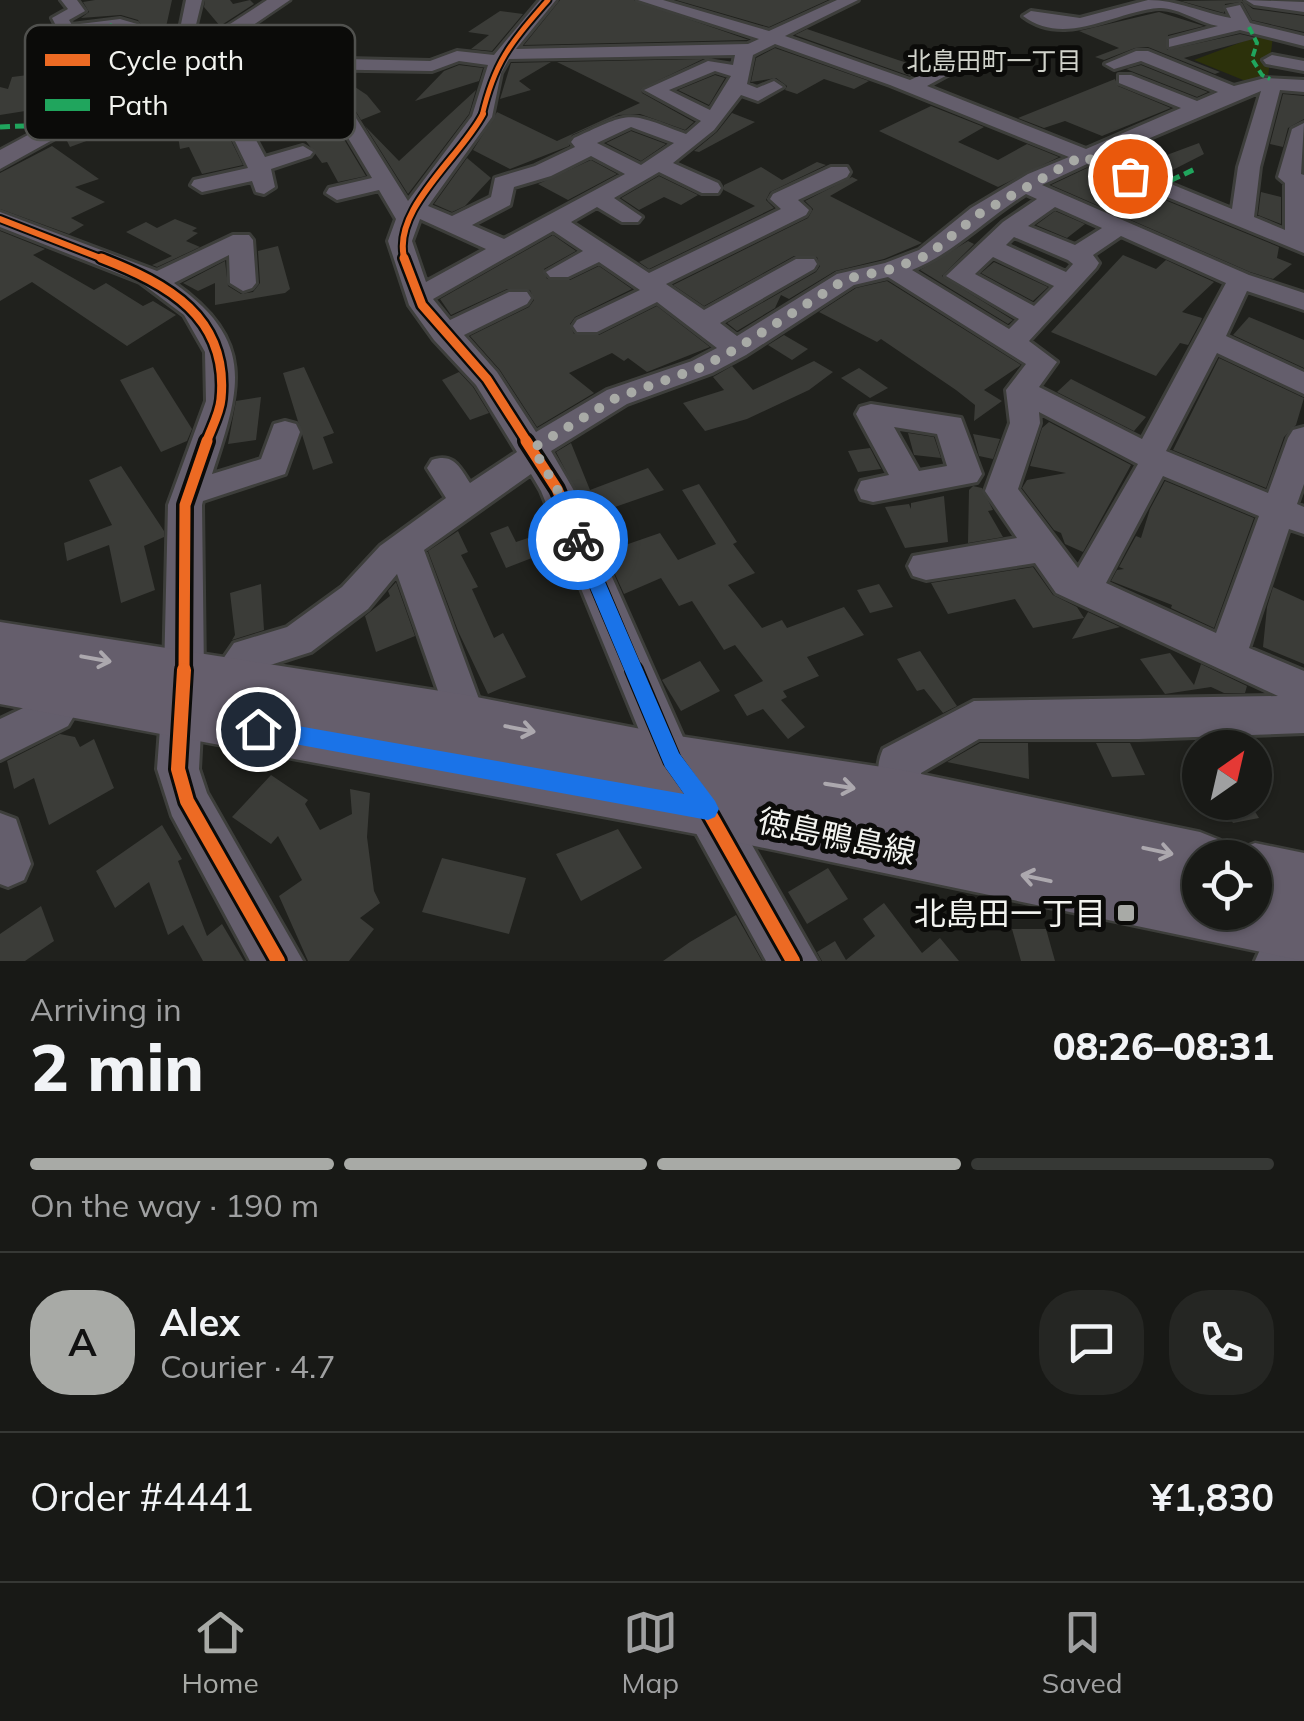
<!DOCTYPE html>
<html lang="en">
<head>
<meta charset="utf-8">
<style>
  body { margin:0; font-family:Mulish,"Noto Sans JP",sans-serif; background:#252623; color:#f1f3f6; height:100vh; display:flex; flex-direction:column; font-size:38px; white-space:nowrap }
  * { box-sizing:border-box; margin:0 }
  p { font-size:32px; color:#9fa0a1 }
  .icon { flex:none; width:55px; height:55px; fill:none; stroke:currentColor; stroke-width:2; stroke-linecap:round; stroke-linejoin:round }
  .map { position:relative; height:961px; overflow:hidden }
  .panel { display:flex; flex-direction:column; background:#181916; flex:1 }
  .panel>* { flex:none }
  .needle { width:65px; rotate:34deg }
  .tools { position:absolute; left:1182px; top:730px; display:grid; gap:20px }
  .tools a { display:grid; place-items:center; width:90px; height:90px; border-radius:50%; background:#181916; box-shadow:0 2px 8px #0004,0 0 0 2px #363835; font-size:50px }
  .pin { position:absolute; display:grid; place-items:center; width:85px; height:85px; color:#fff; margin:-42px; border:5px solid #fff; border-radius:50%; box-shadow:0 2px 10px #0007 }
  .courier { position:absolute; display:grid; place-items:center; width:100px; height:100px; margin:-50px; border:8px solid #1a73e8; border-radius:50%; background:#fff; color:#222; box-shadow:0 2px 12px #0007 }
  .head em { font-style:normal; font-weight:800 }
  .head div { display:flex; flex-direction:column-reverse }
  .head { display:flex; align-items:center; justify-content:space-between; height:170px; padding:0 30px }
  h1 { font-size:65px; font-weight:800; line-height:75px }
  .bar { display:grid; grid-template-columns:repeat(4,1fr); gap:15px 10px; align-content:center; height:120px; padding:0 30px }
  .bar i { height:12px; border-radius:8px; background:#363835 }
  .bar .active { background:#a8aaa6 }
  .bar p { grid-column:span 4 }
  .line { display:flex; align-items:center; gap:25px; padding:0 30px; border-top:2px solid #363835 }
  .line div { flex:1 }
  .round { display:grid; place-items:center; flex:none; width:105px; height:105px; border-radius:40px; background:#252623 }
  .tabs { display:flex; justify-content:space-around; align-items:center; height:140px; border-top:2px solid #363835; background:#181916; font-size:28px; color:#9fa0a1 }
  .tabs a { display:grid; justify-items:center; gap:5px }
  .tabs .active { color:#a8aaa6 }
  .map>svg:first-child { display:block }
  .green { fill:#2c310b }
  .building { fill:#3b3c38 }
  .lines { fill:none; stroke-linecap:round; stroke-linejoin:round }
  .minor-casing { stroke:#3d3e3b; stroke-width:6 }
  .major-casing { stroke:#3d3e3b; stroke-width:5 }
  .minor { fill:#645e6c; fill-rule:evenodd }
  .major { fill:#655e6c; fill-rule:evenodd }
  .quiet-far1 { stroke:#20a55d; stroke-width:4; stroke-dasharray:8 4; stroke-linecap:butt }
  .quiet { stroke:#20a55d; stroke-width:5; stroke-dasharray:10 5; stroke-linecap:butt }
  .cycleway-far4-casing { stroke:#0b0b09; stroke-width:9 }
  .cycleway-far3-casing { stroke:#0b0b09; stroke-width:10 }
  .cycleway-far2-casing { stroke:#0b0b09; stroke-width:14 }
  .cycleway-far1-casing { stroke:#0b0b09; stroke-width:18 }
  .cycleway-casing { stroke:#0b0b09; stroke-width:20 }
  .cycleway-far4 { stroke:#ed6a23; stroke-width:5 }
  .cycleway-far3 { stroke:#ed6a23; stroke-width:6 }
  .cycleway-far2 { stroke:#ed6a23; stroke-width:9 }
  .cycleway-far1 { stroke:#ed6a23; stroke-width:11 }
  .cycleway { stroke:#ed6a23; stroke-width:14 }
  .oneway { stroke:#aca8ae }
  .route { fill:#1a73e8 }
  .done { stroke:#a8aaa6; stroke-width:10; stroke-dasharray:0 18 }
  .poi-dot { fill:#a8aaa6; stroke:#0b0b09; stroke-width:4 }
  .labels { text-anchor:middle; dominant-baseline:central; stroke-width:10; stroke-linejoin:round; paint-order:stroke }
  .far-neighbourhood-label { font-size:25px; fill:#d1d3cb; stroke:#0b0b09 }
  .near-street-label { font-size:32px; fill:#f2f3ef; stroke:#0b0b09 }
  .near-poi-label { font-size:32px; fill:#f2f3ef; stroke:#0b0b09; text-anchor:end }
  .key { fill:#0b0b09; stroke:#50514e; stroke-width:2.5 }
  .key-label { font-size:28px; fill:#f2f3ef }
</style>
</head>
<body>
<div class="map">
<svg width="1304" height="961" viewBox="0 0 1304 961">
  <rect width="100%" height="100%" fill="#20211d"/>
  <polygon class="green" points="1253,30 1273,36 1268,77 1248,82 1194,60 1255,37"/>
  <g class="building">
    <polygon points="95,0 172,0 166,27 144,30 138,20 121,15 81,18 89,12 83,2"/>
    <polygon points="205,0 230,0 233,4 250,0 254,4 220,26 204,7"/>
    <polygon points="560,0 634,0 749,40 524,45"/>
    <polygon points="676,0 828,0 769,27"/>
    <polygon points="1242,0 1253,9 1304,16 1304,32 1252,20 1242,2 1225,4 1224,13 1181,1"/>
    <polygon points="500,11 523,14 492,51 471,49 489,35 468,32"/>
    <polygon points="1159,12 1204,26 1168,35 1167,50 1240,34 1257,38 1184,58 1220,72 1215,74 1148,47 1135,48 1104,60 1095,57 1119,48 1079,31"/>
    <polygon points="807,29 898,60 914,65 921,62 930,67 910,76 795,35"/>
    <polygon points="775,48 869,81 854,89 824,79 797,94 785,90 787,86 776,78 751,82 756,58"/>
    <polygon points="703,59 641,89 642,93 694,122 685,130 640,114 619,115 572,135 569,146 510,169 473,150 497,112 557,141 640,103 557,62"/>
    <polygon points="551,62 519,81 531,90 500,99 511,63"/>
    <polygon points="459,65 483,68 479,81 415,101 444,71"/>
    <polygon points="1141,65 1208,92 1197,97 1126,69"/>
    <polygon points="105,73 95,95 82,102 0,115 0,87 8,89 12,77 36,74 34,81"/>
    <polygon points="715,75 725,78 709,105 678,90"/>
    <polygon points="1115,79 1118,86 1171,108 1102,136 1065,121 1044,128 1018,118"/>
    <polygon points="292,81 317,94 366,176 338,182 327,162 322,163 295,126 269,137 256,131 245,112 289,93"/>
    <polygon points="352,85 367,95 381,112 361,120 341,87"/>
    <polygon points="476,90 469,114 408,194 365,126 399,161"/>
    <polygon points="1283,94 1304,96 1304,119 1288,128 1283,147 1270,144"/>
    <polygon points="931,106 984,127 958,142 998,160 1027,144 1059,157 998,187 879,131"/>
    <polygon points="732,113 755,122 699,152 694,151 717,132"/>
    <polygon points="196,115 219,116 243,165 202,174 189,147 180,149 175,117"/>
    <polygon points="141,121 70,147 65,137 83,127"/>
    <polygon points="631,131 666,144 641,161 606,143"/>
    <polygon points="1199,143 1204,154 1161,176 1115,157 1133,149 1156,159"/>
    <polygon points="52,146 99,179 75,187 105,202 71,218 84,225 69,234 0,209 0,173"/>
    <polygon points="467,158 491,178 465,206 452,212 434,204"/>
    <polygon points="591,160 617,174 568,200 538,184"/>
    <polygon points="817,162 826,165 770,192 766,200 774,208 649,269 639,262 755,206 724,190 724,185 761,167 782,180"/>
    <polygon points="1087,168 1279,247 1277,258 1292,264 1273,279 1250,272 1051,185"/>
    <polygon points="659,176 698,195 681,205 664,197 639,210 621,198"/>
    <polygon points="852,177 858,180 830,196 922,243 884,259 835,271 789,299 781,295 775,308 737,331 727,323 816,272 820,266 817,257 794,256 704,306 673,285 808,218 813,209 805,201"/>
    <polygon points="1261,192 1281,197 1281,224 1258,215"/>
    <polygon points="1055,211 1085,224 1067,238 1036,225"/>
    <polygon points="175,219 197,228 192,231 198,233 186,241 200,247 157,267 152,265 172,256 126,232 146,222 157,228"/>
    <polygon points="0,231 45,249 33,255 94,290 106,283 143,306 153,301 176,315 127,346 32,282 0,301"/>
    <polygon points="553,235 576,251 544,269 547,279 570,280 599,266 632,289 575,317 570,324 574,334 599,335 657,306 710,347 647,372 628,358 624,361 612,353 569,373 594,393 537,427 500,370 470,336 529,307 534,300 530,290 507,289 451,315 440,299"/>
    <polygon points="968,241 974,244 942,276 1013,320 1008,324 920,270"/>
    <polygon points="278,246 290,289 285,293 215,305 215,283 198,291 183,283 225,261 228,286 241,294 253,292 260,283 258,251"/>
    <polygon points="1123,255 1156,269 1166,260 1214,282 1182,312 1202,318 1201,321 1188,345 1180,343 1156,376 1051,332"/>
    <polygon points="994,262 1048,287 1033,301 981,273"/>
    <polygon points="887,281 1021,365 984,390 1002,401 974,421 975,405 956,390 881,339 877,342 819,312 856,288"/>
    <polygon points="1249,317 1304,340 1304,368 1233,335"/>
    <polygon points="784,335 808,349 792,360 768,345"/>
    <polygon points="1219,358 1304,398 1296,425 1284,437 1266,488 1173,450"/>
    <polygon points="814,361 833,372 809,390 747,419 705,431 683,403 724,390 713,377 732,366 753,390"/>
    <polygon points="153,367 192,429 187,441 161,452 120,380"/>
    <polygon points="304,367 334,433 323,437 333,463 313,470 283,373"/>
    <polygon points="859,368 888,388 870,398 841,378"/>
    <polygon points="459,372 473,387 489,413 470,420 442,380"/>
    <polygon points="1071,379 1146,417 1134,431 1057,392"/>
    <polygon points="261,397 256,440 228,444 236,401"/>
    <polygon points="1049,422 1131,465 1083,552 1065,544 1061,533 1054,530 1022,488 1027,480 1066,473 1030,466 1042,428"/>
    <polygon points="908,433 934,437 941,458 914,455"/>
    <polygon points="973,434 1000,439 993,459 979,456"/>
    <polygon points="571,443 590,490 648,468 664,490 589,516 556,452"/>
    <polygon points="870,448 881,469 858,472 848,451"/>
    <polygon points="121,466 164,531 164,537 144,546 155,590 121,603 109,545 67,561 64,543 112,525 89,480"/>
    <polygon points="1165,481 1254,518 1214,628 1171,608 1172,605 1111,581 1117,570 1124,569 1119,567 1136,536 1141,538 1150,509"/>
    <polygon points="699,484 737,542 733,544 755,573 728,585 762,628 782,620 787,628 844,607 864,635 807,657 819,676 783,691 787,697 781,700 805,727 788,739 763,709 747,716 734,695 763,681 735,645 724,650 692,601 679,606 661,578 624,594 605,552 660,533 678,560 716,544 682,490"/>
    <polygon points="973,486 982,488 993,510 988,511 1003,537 968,543 969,490"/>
    <polygon points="944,496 948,542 905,548 885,507 909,504 911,509 911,503"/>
    <polygon points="508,526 516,542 528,538 537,556 506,568 490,533"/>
    <polygon points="458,531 468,552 461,555 478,587 472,589 494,638 503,633 526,677 488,694 458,631 428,551"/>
    <polygon points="1033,567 1053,595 1077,607 1084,618 1033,628 1015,599 948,614 931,583"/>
    <polygon points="396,582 415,636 376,652 365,616 390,596 388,591"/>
    <polygon points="261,584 264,630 232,640 235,635 230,593"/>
    <polygon points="879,584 893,607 870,613 857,590"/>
    <polygon points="1273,587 1304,601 1304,664 1263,647 1267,607"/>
    <polygon points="1088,612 1120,627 1072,639"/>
    <polygon points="920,651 957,706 943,713 924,689 917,691 897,659"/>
    <polygon points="1170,653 1194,685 1201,664 1247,686 1245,693 1224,693 1211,687 1165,694 1140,659"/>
    <polygon points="700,661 720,691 681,711 662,680"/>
    <polygon points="60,734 75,737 80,747 94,739 114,788 49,825 34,778 14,789 7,761"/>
    <polygon points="980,743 1028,743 1029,779 947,762"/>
    <polygon points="1096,743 1130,743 1145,775 1112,777"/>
    <polygon points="271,775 308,800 305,804 320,830 352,814 350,789 370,793 367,837 374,891 380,903 360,918 374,929 349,961 308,961 279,896 302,880 278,836 271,844 232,817"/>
    <polygon points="1220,802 1249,802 1259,818 1233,823"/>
    <polygon points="162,825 182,859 178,861 207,936 222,924 244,961 203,961 183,925 168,935 149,882 115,908 96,871"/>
    <polygon points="618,829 642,868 581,901 556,854"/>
    <polygon points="442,858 526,878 509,934 422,912"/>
    <polygon points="828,868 848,899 807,924 788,892"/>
    <polygon points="884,903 922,953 940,938 959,961 822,961 817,952 835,941 846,960 875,936 863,919"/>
    <polygon points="41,906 54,941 25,961 0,961 0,934"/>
    <polygon points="736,915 762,961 663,961 690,942"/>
    <polygon points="1012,929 1046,929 1055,961 1021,961"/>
  </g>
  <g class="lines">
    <defs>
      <g id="minor">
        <polygon points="61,0 77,0 85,11 69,20 72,25 120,19 137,24 142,34 180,29 186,0 202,0 193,37 136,45 119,29 61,35 52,18 68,9"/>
        <path d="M540,0H556L516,49L748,44L759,39L638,0H663L769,31L837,0H858L785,36L910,80L938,67L922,58L925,54H937L962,67L927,86L1086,149L1181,108L1119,83V75H1131L1197,101L1218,92L1141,61L1114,69L1105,64L1136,51H1148L1234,86L1265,78L1304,80V92L1280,90L1260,167L1254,217L1285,230V183L1278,177L1292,129L1304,123L1301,174L1304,175V253L1087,164L1042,185L1249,275L1304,293V310L1247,291L1226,336L1304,372V394L1217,353L1166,451L1268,493L1288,438L1293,430L1304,427V484L1297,504L1304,507V534L1289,529L1249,648L1304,671V733L1139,739H979L921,773L924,796L917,811L902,817L887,811C878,791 874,769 883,749L974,701L1278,696L1056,593L1035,563L926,580L913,576L908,566L913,556L1017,538L985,491L1010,423L1006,390L1026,364L888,277L854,285L746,355L712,373L627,404L551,451L573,489L687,746L723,794L818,961H766L691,824L657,774L541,491L531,474L424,550L486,718L480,731L466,737L452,731L397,574L368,609L311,652L261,668L241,694L227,700L213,694L207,682L234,643L287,627L342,587L380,546L446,498L427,468L432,460C453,453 459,466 470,483L517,452L476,385L434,340L409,305L388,241L396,219L379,190L337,200L326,193L329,188L372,178L320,91L291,77V69C249,71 210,65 183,101H227L274,82H288V90L240,110L265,157L303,146L313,152L310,156L271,169L275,187L264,194L256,192L252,181L202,192L191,185L194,180L248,168L221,112L196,111L79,124L69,118L79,112L162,103L185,74L226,62L306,58L430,61L457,51L494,55ZM775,44L890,85L1069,157L1028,174L971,208L919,250L885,263L837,274L737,336L720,323L814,269L817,264L814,259H796L704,310L666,284L806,215L809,210L798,200L847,177L850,172L847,167H831L773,194L770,199L781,209L649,273L571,222L597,207L622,222H638L642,217L614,198L659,172L702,193H718L721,188L718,183L673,163L714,130L741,95L758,101L783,87L774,81L757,88L747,84L753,55ZM735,55L733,65L708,61L644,90L701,121L686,134C625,111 633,111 574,138L571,142L575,147L535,166L495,178L491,197L452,216L428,206L492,117L501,73L509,59ZM459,61L488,65L472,116L408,201L334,83L301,69L432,71ZM715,71L731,76L710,110L669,90ZM1261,91L1238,167L1232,209L1105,157ZM631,127L674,143L641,165L597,143ZM591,156L625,174L504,239L472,225L510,205L514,187L551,176ZM1026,194L1037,199L1003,222L946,276L1019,319L1009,329L912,270C954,253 987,218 1026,194ZM1055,207L1102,228L1075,245L1028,226ZM420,219L486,249L426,282L412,241ZM553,231L583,251L546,272L550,277H568L599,262L640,290L577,320L573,326L577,332H597L657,302L717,348L692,361L607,390L536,432L497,372L464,335L527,304L531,298L527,292H509L450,320L433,299ZM1121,236L1226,283L1142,439L1039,387L1057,362L1029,341L1096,268L1099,263L1093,255ZM1014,237L1068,260L1073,264L1066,272L1006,245ZM993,257L1054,286L1034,306L975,274ZM1039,412L1138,464L1078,568L1018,489L1040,423ZM1163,476L1259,516L1216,633L1106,583Z"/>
        <path d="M1148,0C1178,0 1202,13 1231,18L1226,8L1240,5L1250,23L1304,36V46L1240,30L1169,47V39L1218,26C1200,23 1177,7 1159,8C1116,11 1065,48 1023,16L1031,11L1080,18Z"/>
        <polygon points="1246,0 1304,2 1304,12 1254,5"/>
        <polygon points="1272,55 1304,61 1304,71 1266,64 1263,60"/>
        <path d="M0,212L157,271L233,235H249L253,240L256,283L252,288L243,291L230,283L229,255L174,283C257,342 240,389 212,474L261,459L274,424L285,421L296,424L300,432L285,474L203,501L202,505L204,675L199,769L207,793L303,961H250L172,816L157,769L164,675L168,505L206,401L205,352L184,315L140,282L0,227Z"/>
        <path d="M871,404L961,418L982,474L977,482L873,502L861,499L857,490L861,481L889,475L856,414L860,407ZM894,427L937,434L947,466L919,471Z"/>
        <polygon points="67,676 81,681 87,694 68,726 0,760 0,719 40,700 53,681"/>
        <polygon points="0,813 16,819 31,864 24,880 8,887 0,884"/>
        <path d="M1304,904V961H1255C1265,937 1279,914 1304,904Z"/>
      </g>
      <g id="major">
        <polygon points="267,0 290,0 224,45 0,169 0,150 210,37"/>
        <polygon points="0,622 466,695 672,735 902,770 1200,832 1220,840 1227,858 1200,858 1200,912 1255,912 1255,858 1232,858 1235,851 1255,843 1304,853 1304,961 707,836 0,704"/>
      </g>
    </defs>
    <use href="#minor" class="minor-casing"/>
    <use href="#major" class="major-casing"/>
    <use href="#minor" class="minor"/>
    <use href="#major" class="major"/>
    <g class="quiet-far1">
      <polyline points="1249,27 1257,43 1252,59 1262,75 1270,79"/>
      <polyline points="39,38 112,25"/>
    </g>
    <g class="quiet">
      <polyline points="0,127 69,124"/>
      <polyline points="1157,187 1195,169"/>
    </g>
    <defs>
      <path id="cycleway-far4" d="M482,116C495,60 511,43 548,0"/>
      <g id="cycleway-far3">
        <polyline points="0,219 108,261"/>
        <path d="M405,261C389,211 461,157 483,114"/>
      </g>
      <g id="cycleway-far2">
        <path d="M101,258C168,284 229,317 221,399C220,413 211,429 206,443"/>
        <polyline points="404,258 422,305 487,379 528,443"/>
      </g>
      <g id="cycleway-far1">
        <polyline points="526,441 557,489 635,673"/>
        <polyline points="184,673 185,505 207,441"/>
      </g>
      <g id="cycleway">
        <polyline points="184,670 178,769 187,801 278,961"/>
        <polyline points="634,670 672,760 707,809 793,961"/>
      </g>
    </defs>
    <use href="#cycleway-far4" class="cycleway-far4-casing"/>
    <use href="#cycleway-far3" class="cycleway-far3-casing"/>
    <use href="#cycleway-far2" class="cycleway-far2-casing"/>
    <use href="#cycleway-far1" class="cycleway-far1-casing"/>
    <use href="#cycleway" class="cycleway-casing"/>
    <use href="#cycleway-far4" class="cycleway-far4"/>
    <use href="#cycleway-far3" class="cycleway-far3"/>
    <use href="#cycleway-far2" class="cycleway-far2"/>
    <use href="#cycleway-far1" class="cycleway-far1"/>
    <use href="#cycleway" class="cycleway"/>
  </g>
  <defs><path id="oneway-shaft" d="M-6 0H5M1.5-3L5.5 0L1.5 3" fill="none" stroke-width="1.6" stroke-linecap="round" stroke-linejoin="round" transform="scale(2.5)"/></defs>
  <g class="oneway">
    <use href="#oneway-shaft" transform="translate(96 659) rotate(10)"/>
    <use href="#oneway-shaft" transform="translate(520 729) rotate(11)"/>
    <use href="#oneway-shaft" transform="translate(840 786) rotate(9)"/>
    <use href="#oneway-shaft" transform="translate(1158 851) rotate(12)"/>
    <use href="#oneway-shaft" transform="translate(1036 878) rotate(-168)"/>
  </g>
  <polygon class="route" points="578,533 587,540 679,753 715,801 719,809 715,817 708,820 251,736 248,729 251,722 258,719 684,794 665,767 570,540"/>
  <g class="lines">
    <polyline class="done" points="578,540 557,489 533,448 616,398 702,367 736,349 846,279 892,269 928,255 979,214 1082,156 1130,176"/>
  </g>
  <rect class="poi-dot" x="1116" y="903" width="20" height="20" rx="5"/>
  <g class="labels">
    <g class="far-neighbourhood-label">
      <text x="994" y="60">北島田町一丁目</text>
    </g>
    <g class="near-street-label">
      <text transform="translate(837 836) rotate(12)">徳島鴨島線</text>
    </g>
    <g class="near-poi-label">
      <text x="1106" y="913">北島田一丁目</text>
    </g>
  </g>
  <rect x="25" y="25" width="330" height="115" rx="15" class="key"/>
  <rect x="45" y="54" width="45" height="12" fill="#ed6a23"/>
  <rect x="45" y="99" width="45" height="12" fill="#20a55d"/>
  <g class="key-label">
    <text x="108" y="70">Cycle path</text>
    <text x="108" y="115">Path</text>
  </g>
</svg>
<div class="tools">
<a><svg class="needle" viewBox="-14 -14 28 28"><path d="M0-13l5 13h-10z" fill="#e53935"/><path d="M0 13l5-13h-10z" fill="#9fa0a1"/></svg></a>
<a><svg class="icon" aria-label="locate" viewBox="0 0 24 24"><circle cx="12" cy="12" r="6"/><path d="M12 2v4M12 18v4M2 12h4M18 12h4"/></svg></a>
</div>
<div class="pin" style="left:1130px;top:176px;background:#ea580c"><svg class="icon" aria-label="bag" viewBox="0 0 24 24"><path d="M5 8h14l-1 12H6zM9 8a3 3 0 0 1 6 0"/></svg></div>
<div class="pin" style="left:258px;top:729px;background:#1f2937"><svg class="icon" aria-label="home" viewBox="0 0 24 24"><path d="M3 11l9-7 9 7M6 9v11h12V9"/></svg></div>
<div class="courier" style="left:578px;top:540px"><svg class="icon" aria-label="bike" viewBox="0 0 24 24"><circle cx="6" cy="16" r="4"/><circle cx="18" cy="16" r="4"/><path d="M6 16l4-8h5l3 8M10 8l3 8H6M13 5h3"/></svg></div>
</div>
<section class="panel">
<div class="head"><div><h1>2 min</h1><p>Arriving in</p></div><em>08:26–08:31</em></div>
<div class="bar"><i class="active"></i><i class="active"></i><i class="active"></i><i></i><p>On the way · 190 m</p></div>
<div class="line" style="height:180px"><b class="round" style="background:#a8aaa6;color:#111">A</b><div><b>Alex</b><p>Courier · 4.7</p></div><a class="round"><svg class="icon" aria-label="chat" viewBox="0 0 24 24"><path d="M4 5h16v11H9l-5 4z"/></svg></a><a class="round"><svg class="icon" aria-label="phone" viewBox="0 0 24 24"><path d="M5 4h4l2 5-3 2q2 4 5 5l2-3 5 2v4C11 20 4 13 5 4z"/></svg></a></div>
<div class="line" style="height:130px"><div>Order #4441</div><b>¥1,830</b></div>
</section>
<nav class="tabs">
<a class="active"><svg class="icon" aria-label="home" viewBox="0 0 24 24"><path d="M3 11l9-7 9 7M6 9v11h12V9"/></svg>Home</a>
<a><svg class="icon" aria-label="map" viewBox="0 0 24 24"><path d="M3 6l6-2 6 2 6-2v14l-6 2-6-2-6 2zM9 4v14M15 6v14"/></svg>Map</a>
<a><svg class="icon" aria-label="saved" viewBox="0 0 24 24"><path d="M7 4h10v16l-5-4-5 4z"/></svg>Saved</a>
</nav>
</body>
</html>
